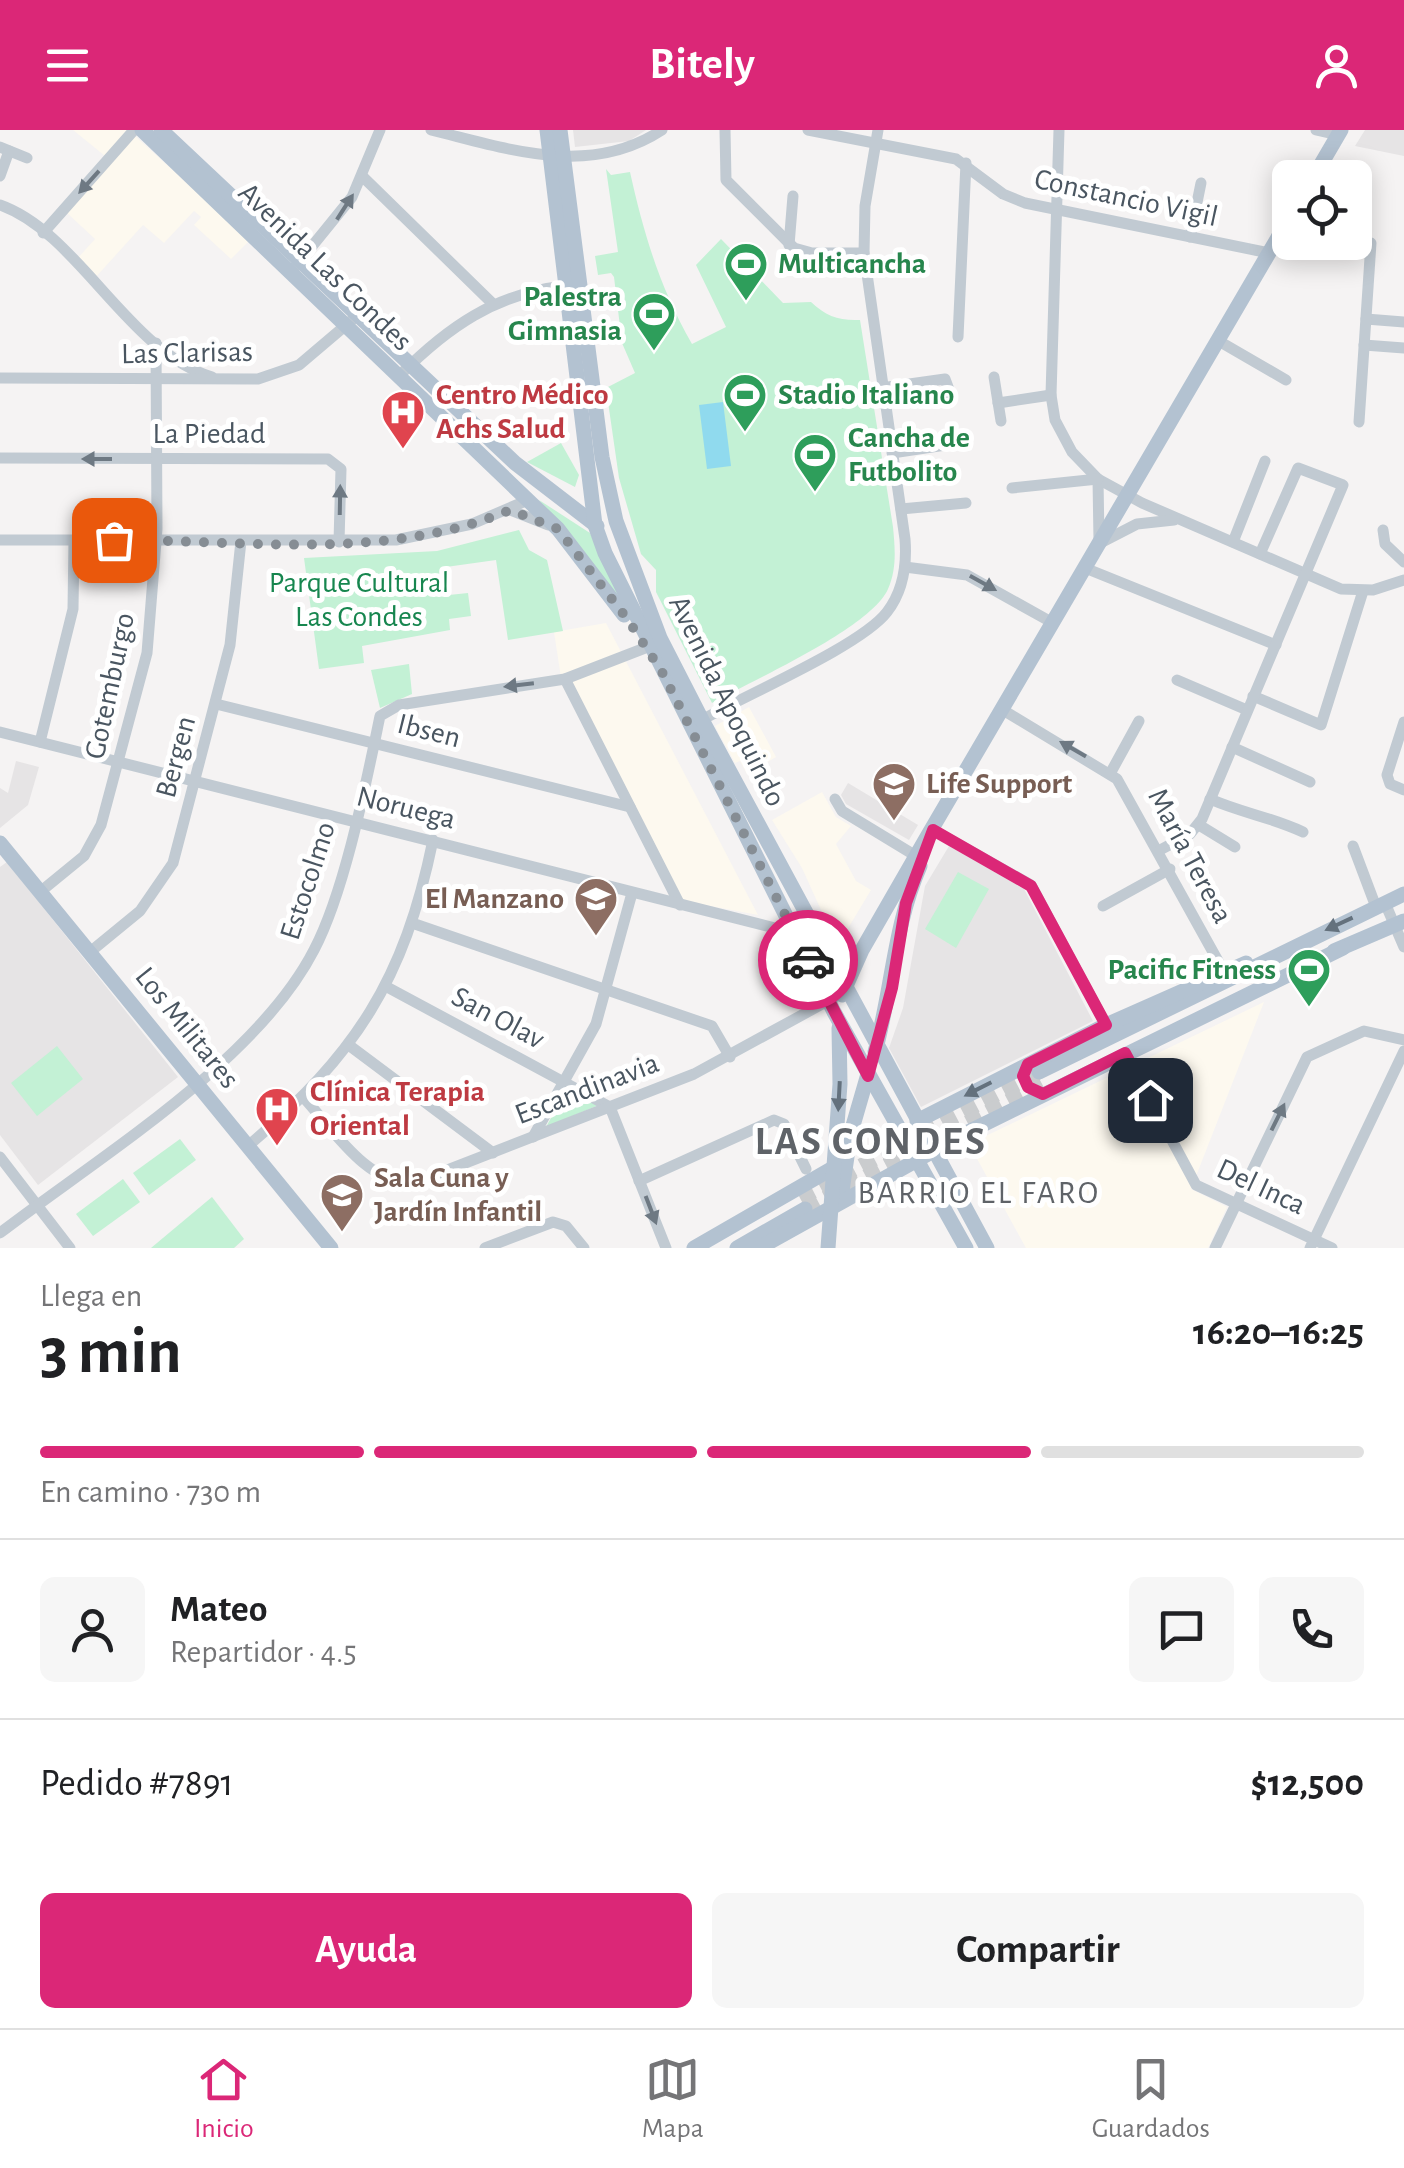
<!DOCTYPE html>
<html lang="es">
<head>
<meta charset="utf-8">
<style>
  body { margin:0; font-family:"Alegreya Sans",sans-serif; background:#f6f6f6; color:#202124; height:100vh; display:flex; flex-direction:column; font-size:38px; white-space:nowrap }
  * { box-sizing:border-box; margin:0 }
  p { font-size:32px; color:#757577 }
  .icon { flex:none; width:55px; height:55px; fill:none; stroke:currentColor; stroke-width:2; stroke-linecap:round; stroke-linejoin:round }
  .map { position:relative; height:1118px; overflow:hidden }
  .sheet { display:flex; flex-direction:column; background:#fff; flex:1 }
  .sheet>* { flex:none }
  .controls { position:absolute; left:1272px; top:30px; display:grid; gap:20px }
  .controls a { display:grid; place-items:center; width:100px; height:100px; border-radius:15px; background:#fff; box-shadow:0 5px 25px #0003; font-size:50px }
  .pin { position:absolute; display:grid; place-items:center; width:85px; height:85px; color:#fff; margin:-42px; border-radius:20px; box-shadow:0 5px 15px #0006 }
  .courier { position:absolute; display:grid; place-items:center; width:100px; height:100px; margin:-50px; border:8px solid #db2777; border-radius:50%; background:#fff; color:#222; box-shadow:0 2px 12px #0007 }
  .summary em { font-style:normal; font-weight:700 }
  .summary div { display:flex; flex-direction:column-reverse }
  .summary { display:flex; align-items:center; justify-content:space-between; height:170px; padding:0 40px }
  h1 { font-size:65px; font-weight:700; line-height:75px }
  .bar { display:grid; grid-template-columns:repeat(4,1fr); gap:15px 10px; align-content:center; height:120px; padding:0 40px }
  .bar i { height:12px; border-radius:8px; background:#e0e0e0 }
  .bar .active { background:#db2777 }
  .bar p { grid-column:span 4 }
  .line { display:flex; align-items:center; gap:25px; padding:0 40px; border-top:2px solid #e0e0e0 }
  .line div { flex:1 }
  .round { display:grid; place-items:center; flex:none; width:105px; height:105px; border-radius:15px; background:#f6f6f6 }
  .primary-button { display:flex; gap:20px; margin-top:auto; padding:20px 40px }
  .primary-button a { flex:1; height:115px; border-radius:15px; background:#db2777; color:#fff; font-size:40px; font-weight:700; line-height:115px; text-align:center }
  .primary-button a+a { background:#f6f6f6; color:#202124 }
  header { display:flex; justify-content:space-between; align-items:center; height:130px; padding:0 40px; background:#db2777; color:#fff; font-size:45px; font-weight:700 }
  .tabs { display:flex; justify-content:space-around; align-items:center; height:140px; border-top:2px solid #e0e0e0; background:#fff; font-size:28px; color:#757577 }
  .tabs a { display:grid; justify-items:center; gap:5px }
  .tabs .active { color:#db2777 }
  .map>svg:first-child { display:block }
  .commercial { fill:#fdf9ef }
  .education { fill:#e6e4e5 }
  .green { fill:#c3f1d5 }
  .water { fill:#90daee }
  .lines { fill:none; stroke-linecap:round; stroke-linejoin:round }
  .major-tunnel { stroke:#caccce; stroke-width:15; stroke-dasharray:15 8; stroke-linecap:butt }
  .minor { stroke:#c1cad2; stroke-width:11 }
  .major { stroke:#b3c2d1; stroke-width:15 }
  .oneway { fill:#6e7983 }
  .oneway2 { fill:#64717d }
  .done { stroke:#868d94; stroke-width:10; stroke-dasharray:0 18 }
  .route { stroke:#db2777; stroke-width:12 }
  .labels { text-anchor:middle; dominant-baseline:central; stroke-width:10; stroke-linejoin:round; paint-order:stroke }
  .street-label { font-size:30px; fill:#4a5661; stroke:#fff }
  .leisure-label { font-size:30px; font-weight:bold; fill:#27864d; stroke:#fff; text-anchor:start }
  .health-label { font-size:30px; font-weight:bold; fill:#be3a42; stroke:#fff; text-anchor:start }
  .park-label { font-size:30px; fill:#17864f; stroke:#fff }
  .education-label { font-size:30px; font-weight:bold; fill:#785e54; stroke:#fff; text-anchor:start }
  .neighbourhood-label { font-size:32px; letter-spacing:2.5px; fill:#5f6368; stroke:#fff }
  .district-label { font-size:40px; font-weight:bold; letter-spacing:2.5px; fill:#5f6368; stroke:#fff }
</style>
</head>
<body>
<header><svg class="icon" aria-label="menu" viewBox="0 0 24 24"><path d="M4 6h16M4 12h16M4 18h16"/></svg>Bitely<svg class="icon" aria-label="person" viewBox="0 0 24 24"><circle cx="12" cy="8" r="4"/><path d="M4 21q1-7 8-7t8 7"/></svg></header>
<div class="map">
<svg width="1404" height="1118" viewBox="0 0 1404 1118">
  <rect width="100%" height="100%" fill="#f5f3f3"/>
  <g class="commercial">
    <polygon points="73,0 128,0 105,26"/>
    <polygon points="135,6 250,110 231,129 194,95 201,87 194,81 164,113 143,95 95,148 76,130 95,109 67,83"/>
    <polygon points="606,493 758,785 679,770 562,554 554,502"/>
    <polygon points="749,577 776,627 747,644 740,631 735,633 715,596"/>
    <polygon points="822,662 836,687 851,696 836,714 856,751 871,760 844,805 830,800 802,738 772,690"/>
    <polygon points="1264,872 1191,1059 1227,1077 1208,1118 1026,1118 969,1014"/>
  </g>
  <g class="education">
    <polygon points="573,0 646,0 629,11 575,17"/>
    <polygon points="1365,0 1404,0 1404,26 1355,16"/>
    <polygon points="16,631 39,637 28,675 0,698 0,658 8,663"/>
    <polygon points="848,653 918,695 909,710 846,674 841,665"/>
    <polygon points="949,716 1024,759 1093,891 921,977 889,918 903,878 925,756"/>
    <polygon points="7,732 178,947 38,1055 0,1005 0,737"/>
  </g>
  <g class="green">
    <path d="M606,39L611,45L630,42C644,105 660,158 692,214L726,197L696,135L721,109L783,173L811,172C826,186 839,191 860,190L893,397C895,418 897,439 888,459C871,498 753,550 712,573L656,462V440L641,424L619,348L606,258L635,243L622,213L614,147L611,143L598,145L595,126L618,122Z"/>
    <polygon points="561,313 579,345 575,357 527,332"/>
    <polygon points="539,370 590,403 628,486"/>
    <polygon points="519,400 529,420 547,430 563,501 508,510 496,430 446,437 449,465 468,463 471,486 449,489 450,500 362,516 364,533 319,539 304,428 437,421"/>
    <polygon points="409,534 412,564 380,578 371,540"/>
    <polygon points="958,742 989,759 956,818 925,799"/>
    <polygon points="57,916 83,949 37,986 11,953"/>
    <polygon points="567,959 599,975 546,997"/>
    <polygon points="180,1009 196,1030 149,1065 133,1043"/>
    <polygon points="123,1049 140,1072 93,1106 76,1084"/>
    <polygon points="212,1067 244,1109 234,1118 151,1118"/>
  </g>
  <polygon class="water" points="723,272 731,336 707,339 699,275"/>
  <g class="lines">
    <g class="major-tunnel">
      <polyline points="800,1068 1039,942"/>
      <polyline points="805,1079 1043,953"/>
    </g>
    <g class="minor">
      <path d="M431,0C509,19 589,48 662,0"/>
      <polyline points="725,0 726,50 794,118 812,123 864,123"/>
      <polyline points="808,0 956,29 1003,64 1025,73 1269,123"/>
      <polyline points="1059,0 1051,265 1055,290 1072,322 1098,349 1142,373 1341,459 1373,460 1404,450"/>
      <polyline points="1316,0 1338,5"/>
      <polyline points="0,17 27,28"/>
      <polyline points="0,46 9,21"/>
      <polyline points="362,46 492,173"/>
      <path d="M0,75C79,103 127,221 212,247"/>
      <polyline points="43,103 134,0"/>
      <polyline points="1190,107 1201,53"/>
      <polyline points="789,115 793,66"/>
      <polyline points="296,136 352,67 380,0"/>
      <polyline points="1366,189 1404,192"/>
      <polyline points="958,207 966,33"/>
      <polyline points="1217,210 1286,250"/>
      <polyline points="1364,215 1404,218"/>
      <path d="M400,245C448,197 495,164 564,156"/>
      <polyline points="994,247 1001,291"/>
      <polyline points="0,248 258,249 299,235 352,190"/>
      <polyline points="881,258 945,249 951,265"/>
      <polyline points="998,273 1051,265"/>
      <polyline points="1359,292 1371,113"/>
      <polyline points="892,323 959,313"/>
      <polyline points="0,328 328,329 341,339 339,412"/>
      <polyline points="1098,349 1099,410"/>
      <polyline points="1012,358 1098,349"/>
      <polyline points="901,379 966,373"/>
      <polyline points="510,380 548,395"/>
      <polyline points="1383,400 1385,414 1404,432"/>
      <polyline points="0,410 396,410 472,394 528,370"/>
      <polyline points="1102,412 1137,394 1174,390"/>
      <polyline points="1233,412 1265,331"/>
      <polyline points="905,437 967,445 1053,493"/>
      <polyline points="1085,438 1276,515"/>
      <polyline points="565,549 680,775"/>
      <polyline points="1177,550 1247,580"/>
      <polyline points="1253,566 1321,595 1363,461"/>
      <polyline points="216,574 630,677"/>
      <polyline points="1003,580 1117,649 1223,840"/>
      <path d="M702,590C745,565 861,516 887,482C904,460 907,435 905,409L864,123L865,76L878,0"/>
      <polyline points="1404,592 1387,645 1390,654 1404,660"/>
      <polyline points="0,602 775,798 797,808"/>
      <polyline points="40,612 73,479 74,410"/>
      <polyline points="1232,617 1310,652"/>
      <polyline points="1111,642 1139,591"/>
      <polyline points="835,669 842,681 916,726"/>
      <path d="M1210,669C1242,683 1271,687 1303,702"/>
      <polyline points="1199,695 1235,717"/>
      <polyline points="933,700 1031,755 1106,895"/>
      <polyline points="1353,716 1376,777"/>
      <polyline points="1160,720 1190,704 1202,689 1343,355 1298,338 1260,424"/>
      <polyline points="40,762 84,726 101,695 147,523 157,399 156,213"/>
      <polyline points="1385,773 1404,817"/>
      <polyline points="1103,776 1170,739"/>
      <polyline points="412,793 712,896 730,927"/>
      <polyline points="90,822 140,781 173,733 230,515 241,411"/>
      <polyline points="387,857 610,977 666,1118"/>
      <polyline points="350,916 493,1023"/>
      <polyline points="1125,923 1196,1055 1332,1118"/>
      <path d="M304,968C332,998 368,1056 414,1053L694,944L835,867"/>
      <polyline points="533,1007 596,894 632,763"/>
      <path d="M248,1016C356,924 404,851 433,710"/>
      <polyline points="0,1027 70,1118"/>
      <polyline points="639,1051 774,990 784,994 806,1039"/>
      <path d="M0,1103C99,1027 257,931 314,820C345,761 366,653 380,586L399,575L565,549L645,518"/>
      <polyline points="485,1118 553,1092 566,1096 584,1118"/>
      <polyline points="1215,1118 1307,927 1364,901 1404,910"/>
      <polyline points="1310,1118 1404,921"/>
    </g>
    <g class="major">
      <polyline points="142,0 558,399 624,485"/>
      <polyline points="161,0 515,333 597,396"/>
      <polyline points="547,0 595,395 605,423 834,882 966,1118"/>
      <polyline points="560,0 602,327 616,391 660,508 702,590 987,1118"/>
      <polyline points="1313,48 1341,0"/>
      <polyline points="0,713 331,1118"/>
      <polyline points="1334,821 1404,791"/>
      <polyline points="842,865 862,820 927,707 1290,87"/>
      <path d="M875,922C892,861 894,795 920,736"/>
      <polyline points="1039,942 1404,764"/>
      <polyline points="917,991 1106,895 1246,833"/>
      <polyline points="841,1068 850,1006 868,944"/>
      <polyline points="694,1118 833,1038"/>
      <polyline points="737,1118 805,1079"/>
      <polyline points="759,1118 964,1004 1343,818"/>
      <polyline points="828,1118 840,954 839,898"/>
    </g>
  </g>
  <defs><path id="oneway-solid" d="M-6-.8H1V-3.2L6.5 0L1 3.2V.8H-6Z" transform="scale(2.5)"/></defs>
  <g class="oneway">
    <use href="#oneway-solid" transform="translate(89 52) rotate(132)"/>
    <use href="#oneway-solid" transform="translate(345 77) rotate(-57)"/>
    <use href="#oneway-solid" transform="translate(97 329) rotate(-180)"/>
    <use href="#oneway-solid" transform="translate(340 370) rotate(-89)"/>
    <use href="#oneway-solid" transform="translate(983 453) rotate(29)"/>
    <use href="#oneway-solid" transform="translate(519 555) rotate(173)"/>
    <use href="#oneway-solid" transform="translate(1073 619) rotate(-150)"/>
    <use href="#oneway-solid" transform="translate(1278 987) rotate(-64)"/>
    <use href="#oneway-solid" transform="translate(651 1080) rotate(69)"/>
  </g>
  <g class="oneway2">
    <use href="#oneway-solid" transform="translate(1339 794) rotate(155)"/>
    <use href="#oneway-solid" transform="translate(978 959) rotate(153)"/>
    <use href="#oneway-solid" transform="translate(839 966) rotate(93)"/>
  </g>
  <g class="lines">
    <path class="done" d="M114,410C244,410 388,432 510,380L558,399L628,490L662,542L808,830"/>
    <polyline class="route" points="808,830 868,946 892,858 906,773 933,700 1031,756 1106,895 1028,934 1023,946 1028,957 1043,964 1125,923 1150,970"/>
  </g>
  <defs>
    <symbol id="stadium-pin" viewBox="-11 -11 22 30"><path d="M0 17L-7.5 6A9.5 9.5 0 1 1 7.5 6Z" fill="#2e9e5b" stroke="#fff"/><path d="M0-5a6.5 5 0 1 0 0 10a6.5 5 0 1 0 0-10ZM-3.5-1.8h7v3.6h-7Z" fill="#fff"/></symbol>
    <symbol id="hospital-pin" viewBox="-11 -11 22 30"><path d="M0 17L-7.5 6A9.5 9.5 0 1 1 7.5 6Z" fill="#e0444e" stroke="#fff"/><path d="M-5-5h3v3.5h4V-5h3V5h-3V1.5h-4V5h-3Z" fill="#fff"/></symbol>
    <symbol id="school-pin" viewBox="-11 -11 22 30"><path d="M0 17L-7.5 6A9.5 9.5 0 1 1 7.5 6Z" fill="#8d6e63" stroke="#fff"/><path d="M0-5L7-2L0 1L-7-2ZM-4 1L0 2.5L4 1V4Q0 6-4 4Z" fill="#fff"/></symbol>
  </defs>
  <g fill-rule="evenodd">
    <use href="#stadium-pin" x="721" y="109" width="50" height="68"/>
    <use href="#stadium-pin" x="629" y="159" width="50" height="68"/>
    <use href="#stadium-pin" x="720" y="240" width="50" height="68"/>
    <use href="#hospital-pin" x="378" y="257" width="50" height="68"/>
    <use href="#stadium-pin" x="790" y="300" width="50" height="68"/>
    <use href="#school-pin" x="869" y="629" width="50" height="68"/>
    <use href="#school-pin" x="571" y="744" width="50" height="68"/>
    <use href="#stadium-pin" x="1284" y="815" width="50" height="68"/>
    <use href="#hospital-pin" x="252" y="954" width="50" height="68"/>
    <use href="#school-pin" x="317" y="1040" width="50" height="68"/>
  </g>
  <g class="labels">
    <g class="street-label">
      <text transform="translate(1126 68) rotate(12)">Constancio Vigil</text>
      <text transform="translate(325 137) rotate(44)">Avenida Las Condes</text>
      <text transform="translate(187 223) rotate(-1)">Las Clarisas</text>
      <text x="209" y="304">La Piedad</text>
      <text transform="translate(110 556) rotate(-78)">Gotemburgo</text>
      <text transform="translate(727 571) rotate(64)">Avenida Apoquindo</text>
      <text transform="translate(429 601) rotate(14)">Ibsen</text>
      <text transform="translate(176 627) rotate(-75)">Bergen</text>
      <text transform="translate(406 678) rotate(14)">Noruega</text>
      <text transform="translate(1190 726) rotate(62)">María Teresa</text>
      <text transform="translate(308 751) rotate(-72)">Estocolmo</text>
      <text transform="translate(498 888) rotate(28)">San Olav</text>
      <text transform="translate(187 898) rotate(51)">Los Militares</text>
      <text transform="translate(587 959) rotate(-21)">Escandinavia</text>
      <text transform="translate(1261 1057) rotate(25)">Del Inca</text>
    </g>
    <g class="leisure-label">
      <text x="778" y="134">Multicancha</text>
      <text x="622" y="167" text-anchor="end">Palestra<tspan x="622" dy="34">Gimnasia</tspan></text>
      <text x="778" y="265">Stadio Italiano</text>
      <text x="848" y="308">Cancha de<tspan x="848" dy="34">Futbolito</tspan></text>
      <text x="1276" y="840" text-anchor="end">Pacific Fitness</text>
    </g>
    <g class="health-label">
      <text x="436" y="265">Centro Médico<tspan x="436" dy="34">Achs Salud</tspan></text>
      <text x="310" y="962">Clínica Terapia<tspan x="310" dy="34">Oriental</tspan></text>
    </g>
    <g class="park-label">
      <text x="359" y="453">Parque Cultural<tspan x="359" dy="34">Las Condes</tspan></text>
    </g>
    <g class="education-label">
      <text x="926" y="654">Life Support</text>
      <text x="564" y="769" text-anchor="end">El Manzano</text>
      <text x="374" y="1048">Sala Cuna y<tspan x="374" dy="34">Jardín Infantil</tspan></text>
    </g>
    <g class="neighbourhood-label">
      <text x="979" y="1063">BARRIO EL FARO</text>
    </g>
    <g class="district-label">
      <text x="871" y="1012">LAS CONDES</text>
    </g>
  </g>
</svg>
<div class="controls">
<a><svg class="icon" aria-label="locate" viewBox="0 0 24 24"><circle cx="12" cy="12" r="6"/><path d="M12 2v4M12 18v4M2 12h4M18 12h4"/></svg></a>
</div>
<div class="pin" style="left:114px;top:410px;background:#ea580c"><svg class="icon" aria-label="bag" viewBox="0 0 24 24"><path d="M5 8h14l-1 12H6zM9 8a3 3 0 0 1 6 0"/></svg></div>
<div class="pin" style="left:1150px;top:970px;background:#1f2937"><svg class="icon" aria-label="home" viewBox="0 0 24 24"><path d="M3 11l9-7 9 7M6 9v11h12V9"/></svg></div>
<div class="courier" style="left:808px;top:830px"><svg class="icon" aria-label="car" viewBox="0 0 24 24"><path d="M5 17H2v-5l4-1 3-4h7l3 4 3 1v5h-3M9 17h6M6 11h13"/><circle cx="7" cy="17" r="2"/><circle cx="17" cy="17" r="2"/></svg></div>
</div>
<section class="sheet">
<div class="summary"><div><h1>3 min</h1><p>Llega en</p></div><em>16:20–16:25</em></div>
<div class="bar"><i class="active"></i><i class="active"></i><i class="active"></i><i></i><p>En camino · 730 m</p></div>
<div class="line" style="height:180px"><a class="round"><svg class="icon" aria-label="person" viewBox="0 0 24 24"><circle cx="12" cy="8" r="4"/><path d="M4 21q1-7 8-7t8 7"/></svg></a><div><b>Mateo</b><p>Repartidor · 4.5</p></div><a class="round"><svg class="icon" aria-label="chat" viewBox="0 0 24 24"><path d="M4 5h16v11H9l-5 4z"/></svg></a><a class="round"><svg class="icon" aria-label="phone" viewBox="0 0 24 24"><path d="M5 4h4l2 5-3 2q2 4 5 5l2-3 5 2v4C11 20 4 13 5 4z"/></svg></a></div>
<div class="line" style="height:130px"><div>Pedido #7891</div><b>$12,500</b></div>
<div class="primary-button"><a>Ayuda</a><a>Compartir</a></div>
</section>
<nav class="tabs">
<a class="active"><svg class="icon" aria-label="home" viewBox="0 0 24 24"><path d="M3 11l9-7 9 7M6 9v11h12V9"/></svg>Inicio</a>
<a><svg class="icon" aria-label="map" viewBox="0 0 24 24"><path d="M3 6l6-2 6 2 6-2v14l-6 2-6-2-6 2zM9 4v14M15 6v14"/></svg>Mapa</a>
<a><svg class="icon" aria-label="saved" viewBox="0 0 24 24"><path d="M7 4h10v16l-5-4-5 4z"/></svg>Guardados</a>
</nav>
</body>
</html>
